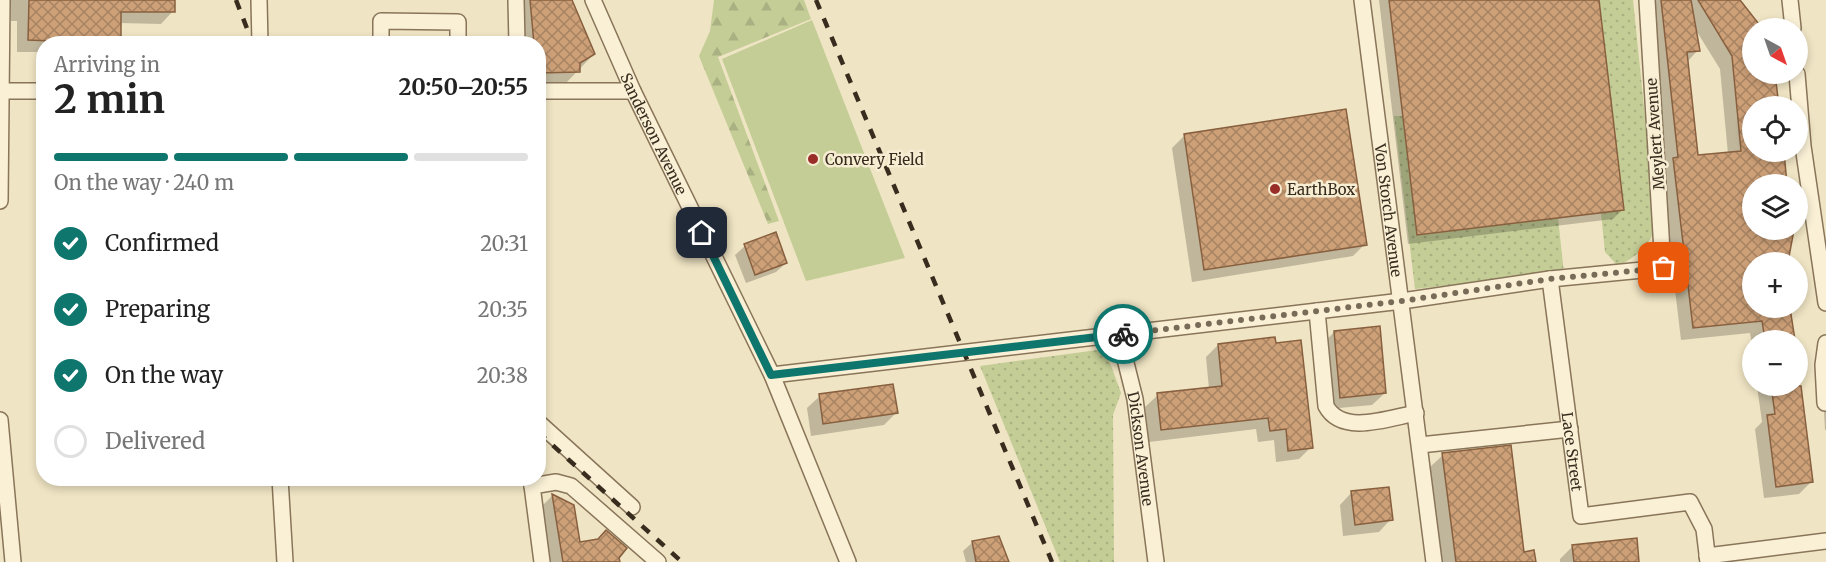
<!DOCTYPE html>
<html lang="en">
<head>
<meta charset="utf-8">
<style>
  body { margin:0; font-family:Merriweather,serif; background:#f6f6f6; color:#222; height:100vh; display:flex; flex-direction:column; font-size:22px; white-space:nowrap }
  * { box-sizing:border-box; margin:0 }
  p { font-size:20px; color:#767676 }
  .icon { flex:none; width:33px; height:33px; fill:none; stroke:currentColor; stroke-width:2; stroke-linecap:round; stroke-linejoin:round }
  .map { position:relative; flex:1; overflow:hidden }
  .sheet { position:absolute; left:36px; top:36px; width:510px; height:450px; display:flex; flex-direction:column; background:#fff; border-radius:24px; box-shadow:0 3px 9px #0003 }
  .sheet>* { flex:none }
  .needle { width:39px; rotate:140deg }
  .controls { position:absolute; left:1742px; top:18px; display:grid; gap:12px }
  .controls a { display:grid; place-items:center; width:66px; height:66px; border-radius:50%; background:#fff; box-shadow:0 3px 9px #0003; font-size:30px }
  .pin { position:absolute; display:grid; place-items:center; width:51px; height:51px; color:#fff; margin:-26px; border-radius:12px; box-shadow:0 3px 9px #0006 }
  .courier { position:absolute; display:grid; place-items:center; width:60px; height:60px; margin:-30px; border:4px solid #0f766e; border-radius:50%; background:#fff; color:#222; box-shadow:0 2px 8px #0007 }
  .summary em { font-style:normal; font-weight:700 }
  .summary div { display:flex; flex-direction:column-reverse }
  .summary { display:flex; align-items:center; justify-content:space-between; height:102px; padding:0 18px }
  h1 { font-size:39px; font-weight:700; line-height:45px }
  .bar { display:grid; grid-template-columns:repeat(4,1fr); gap:9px 6px; align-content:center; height:72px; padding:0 18px }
  .bar i { height:8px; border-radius:4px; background:#e0e0e0 }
  .bar .on { background:#0f766e }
  .bar p { grid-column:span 4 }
  ol { padding:0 18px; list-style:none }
  li { display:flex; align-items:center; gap:18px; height:66px }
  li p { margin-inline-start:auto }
  li .icon { padding:6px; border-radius:50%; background:#0f766e; color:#fff; stroke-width:4 }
  li:last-child { color:#767676 }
  li i { width:33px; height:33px; border:3px solid #e0e0e0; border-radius:50% }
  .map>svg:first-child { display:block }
  .grass { fill:url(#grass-dots) }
  .forest { fill:url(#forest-firs) }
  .garden { fill:#c4cd96 }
  .shadow { fill:#0003; fill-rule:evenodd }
  .building { fill:url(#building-cross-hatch); stroke:#88603f; stroke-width:1.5 }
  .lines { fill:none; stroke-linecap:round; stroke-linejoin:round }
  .minor-casing { stroke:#897559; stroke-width:18 }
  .minor { stroke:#f9f0d6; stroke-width:15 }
  .rail { stroke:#382c1e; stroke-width:4.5; stroke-dasharray:10 10; stroke-linecap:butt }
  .done { stroke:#786c58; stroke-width:6; stroke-dasharray:0 10.8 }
  .route { stroke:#0f766e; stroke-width:8 }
  .poi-dot { fill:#992d28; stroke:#f6edd2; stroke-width:2 }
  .labels { text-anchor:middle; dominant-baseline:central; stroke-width:5; stroke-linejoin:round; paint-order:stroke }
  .street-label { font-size:15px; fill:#382c1e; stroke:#f6edd2 }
  .poi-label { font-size:15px; fill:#382c1e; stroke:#f6edd2; text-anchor:start }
</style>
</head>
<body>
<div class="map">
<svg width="1826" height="562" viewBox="0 0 1826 562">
  <defs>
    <pattern id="grass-dots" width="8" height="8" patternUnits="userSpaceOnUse" patternTransform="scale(1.5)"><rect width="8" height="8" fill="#c4cd96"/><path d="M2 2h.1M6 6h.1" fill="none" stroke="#a9b081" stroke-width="1.8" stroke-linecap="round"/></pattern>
    <pattern id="forest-firs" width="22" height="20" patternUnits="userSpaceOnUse" patternTransform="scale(1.5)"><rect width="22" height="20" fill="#c4cd96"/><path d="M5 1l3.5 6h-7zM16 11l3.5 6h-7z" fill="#a9b081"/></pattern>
    <pattern id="building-cross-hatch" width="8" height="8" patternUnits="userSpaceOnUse" patternTransform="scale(1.5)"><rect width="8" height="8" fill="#cda078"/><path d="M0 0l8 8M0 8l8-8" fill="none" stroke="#a78362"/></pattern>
  </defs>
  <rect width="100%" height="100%" fill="#efe4c3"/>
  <g class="grass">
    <path d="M1599,0H1633L1656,223C1652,245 1637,256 1618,266L1605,252L1601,213L1624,209Z"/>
    <polygon points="1394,116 1403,116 1417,235 1558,218 1564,273 1415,289"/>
    <polygon points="1105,349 1121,393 1113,415 1114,562 1060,562 980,366"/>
  </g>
  <polygon class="forest" points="714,0 804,0 811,19 718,57 779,221 768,224 699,56 710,31"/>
  <polygon class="garden" points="812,20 905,258 806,281 722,59"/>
  <g class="shadow">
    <polygon points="11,0 173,0 173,11 161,24 120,23 120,39 127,39 127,44 44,44 44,52 17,52 17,21 11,21"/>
    <polygon points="517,0 571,0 594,54 566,83 538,84 538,44 521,44"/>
    <polygon points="1379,0 1598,0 1623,209 1613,219 1408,244"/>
    <path d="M1649,0H1738L1760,28H1752V74H1773L1777,106H1752V152H1782L1786,184H1752V230H1791L1792,235L1786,262H1752V308H1788L1792,340H1752V344L1750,333L1681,340L1661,172L1666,167ZM1694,27L1720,69L1728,154L1697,157L1687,62L1698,50Z"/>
    <polygon points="1184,136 1365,244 1353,256 1192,282 1172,148"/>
    <polygon points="745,246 786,263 776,272 746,283 735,255"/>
    <polygon points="1334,332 1385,393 1372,405 1328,409 1322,345"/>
    <polygon points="1218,345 1311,447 1299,459 1276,462 1274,440 1258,442 1256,429 1149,442 1145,407 1158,395 1209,389 1206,357"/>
    <polygon points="1797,375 1812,481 1799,494 1764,498 1755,429 1762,422 1757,386 1797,386"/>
    <polygon points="820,396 896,413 884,425 811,436 807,408"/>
    <polygon points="1826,410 1826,430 1825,430 1824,412"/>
    <polygon points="1443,455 1523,554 1534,562 1442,562 1430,467"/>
    <polygon points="1352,492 1391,519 1379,532 1343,536 1340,505"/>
    <polygon points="552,496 573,506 579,544 617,557 618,562 543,562 535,513"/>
    <polygon points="973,542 1008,562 966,562 963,551"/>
    <polygon points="1572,547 1638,562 1560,562 1560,559"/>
  </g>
  <g class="building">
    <polygon points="29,0 175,0 175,12 121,12 121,44 28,40"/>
    <polygon points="530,0 572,0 595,54 580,63 580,72 538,73 538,44 534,44"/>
    <polygon points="1389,0 1599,0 1624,210 1417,235"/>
    <polygon points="1661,0 1691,0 1700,51 1687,52 1698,155 1741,151 1732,56 1698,0 1740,0 1762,28 1752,28 1752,74 1775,74 1779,106 1752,106 1752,152 1784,152 1787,184 1752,184 1752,230 1794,230 1788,262 1752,262 1752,308 1790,308 1795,340 1765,340 1762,321 1693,328 1673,158 1678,157"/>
    <polygon points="1346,109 1367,245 1204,270 1184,134"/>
    <polygon points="776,232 787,263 755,275 744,244"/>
    <polygon points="1380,326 1386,393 1340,398 1334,331"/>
    <polygon points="1275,337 1276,343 1301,340 1313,448 1288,451 1286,429 1270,431 1268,418 1161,430 1157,393 1222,386 1218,344"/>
    <polygon points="893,384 898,413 823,424 819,394"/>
    <polygon points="1771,386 1801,386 1813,482 1776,487 1767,415 1775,414"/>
    <polygon points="1511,445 1524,552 1534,550 1536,562 1456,562 1442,453"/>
    <polygon points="1389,487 1393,520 1355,525 1351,491"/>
    <polygon points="552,494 574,505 580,542 598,539 606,530 627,548 619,558 620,562 563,562"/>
    <polygon points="999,536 1009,562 976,562 972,541"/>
    <polygon points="1637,538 1639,562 1574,562 1572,545"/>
  </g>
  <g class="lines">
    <defs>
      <g id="minor">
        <polyline points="259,0 260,44"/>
        <polyline points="516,0 517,44"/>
        <path id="s1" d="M593,0L633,91L772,375L848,562"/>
        <path id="s2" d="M1362,0L1434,562"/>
        <polyline points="1790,0 1793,28"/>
        <polyline points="381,44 381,21 458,22 458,44"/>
        <polyline points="1797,74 1803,146 1826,303"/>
        <polyline points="0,91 44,91"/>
        <polyline points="538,91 633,91"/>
        <polyline points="0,201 2,0"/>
        <path id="s3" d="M1550,279L1581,516L1690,502L1704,529L1708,562"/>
        <path d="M1317,311L1326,406C1342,436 1389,418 1416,413"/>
        <path id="s4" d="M1119,335L1135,399L1156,562"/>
        <polyline points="772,375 1402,301 1550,279 1663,268 1647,0"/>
        <polyline points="1825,403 1823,365 1826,343"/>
        <polyline points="0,420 13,562"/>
        <polyline points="538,422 632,507"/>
        <polyline points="1420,445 1570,429"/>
        <polyline points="280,478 285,562"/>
        <polyline points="531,478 542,562"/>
        <polyline points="532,486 556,482 571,486 658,562"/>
        <polyline points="1707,556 1826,541"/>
      </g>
    </defs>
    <use href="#minor" class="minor-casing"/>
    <use href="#minor" class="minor"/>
    <g class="rail">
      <polyline points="236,0 253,44"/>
      <polyline points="816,0 1052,562"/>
      <polyline points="538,432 682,562"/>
    </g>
  </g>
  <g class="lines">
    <polyline class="done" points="1123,334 1402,301 1550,279 1664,268"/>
    <polyline class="route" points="702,233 771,375 1123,334"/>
  </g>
  <g class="poi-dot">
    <circle cx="813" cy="159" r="6"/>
    <circle cx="1275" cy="189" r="6"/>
  </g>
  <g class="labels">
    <g class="street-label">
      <text stroke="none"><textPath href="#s1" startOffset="147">Sanderson Avenue</textPath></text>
      <text transform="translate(1655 134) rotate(-94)">Meylert Avenue</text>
      <text stroke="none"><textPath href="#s2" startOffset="212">Von Storch Avenue</textPath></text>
      <text stroke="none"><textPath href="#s4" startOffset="116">Dickson Avenue</textPath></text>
      <text stroke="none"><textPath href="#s3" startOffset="174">Lace Street</textPath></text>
    </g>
    <g class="poi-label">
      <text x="825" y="159">Convery Field</text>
      <text x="1287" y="189">EarthBox</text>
    </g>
  </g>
</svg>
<div class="controls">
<a><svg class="needle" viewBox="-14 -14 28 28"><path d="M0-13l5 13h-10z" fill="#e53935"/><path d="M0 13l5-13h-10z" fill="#767676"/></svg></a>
<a><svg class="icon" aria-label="locate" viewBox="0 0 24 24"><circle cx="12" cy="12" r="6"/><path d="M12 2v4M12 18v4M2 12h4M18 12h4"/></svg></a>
<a><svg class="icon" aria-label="layers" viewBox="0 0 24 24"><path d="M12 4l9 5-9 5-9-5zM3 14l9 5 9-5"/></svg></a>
<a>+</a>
<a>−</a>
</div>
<div class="pin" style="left:1664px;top:268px;background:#ea580c"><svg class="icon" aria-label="bag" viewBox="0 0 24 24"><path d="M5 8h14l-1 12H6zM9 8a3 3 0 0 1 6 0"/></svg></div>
<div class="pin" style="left:702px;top:233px;background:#1f2937"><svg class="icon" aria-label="home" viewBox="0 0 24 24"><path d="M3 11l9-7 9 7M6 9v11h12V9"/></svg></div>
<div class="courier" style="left:1123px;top:334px"><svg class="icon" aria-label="bike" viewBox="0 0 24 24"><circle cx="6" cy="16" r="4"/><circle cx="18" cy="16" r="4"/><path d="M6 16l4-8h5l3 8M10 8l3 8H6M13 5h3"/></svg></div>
<section class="sheet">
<div class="summary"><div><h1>2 min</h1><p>Arriving in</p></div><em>20:50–20:55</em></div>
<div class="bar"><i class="on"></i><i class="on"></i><i class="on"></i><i></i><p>On the way · 240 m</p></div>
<ol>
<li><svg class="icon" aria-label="check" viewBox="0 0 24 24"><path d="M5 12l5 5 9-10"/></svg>Confirmed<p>20:31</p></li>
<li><svg class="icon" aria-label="check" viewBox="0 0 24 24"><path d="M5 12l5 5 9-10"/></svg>Preparing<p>20:35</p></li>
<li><svg class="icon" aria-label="check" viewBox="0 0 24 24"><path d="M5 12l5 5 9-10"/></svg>On the way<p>20:38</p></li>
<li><i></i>Delivered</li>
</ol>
</section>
</div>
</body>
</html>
